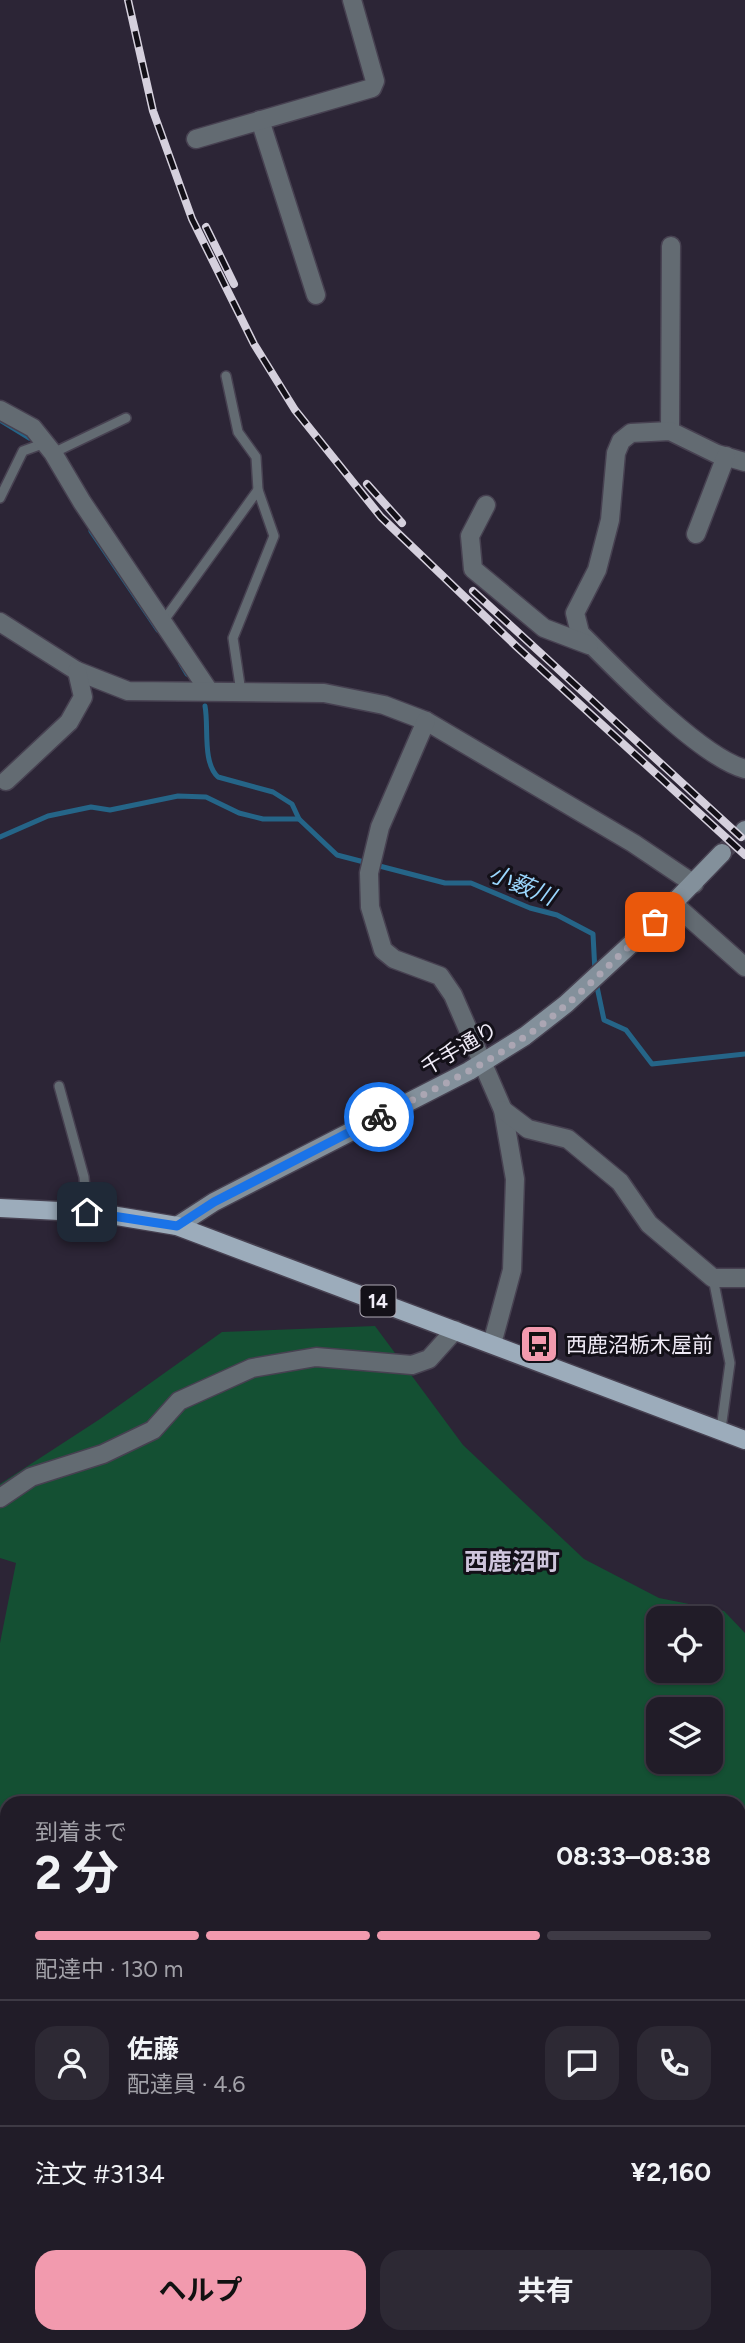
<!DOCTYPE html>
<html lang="ja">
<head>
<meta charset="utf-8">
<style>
  body { margin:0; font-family:Figtree,"Noto Sans JP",sans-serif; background:#2d2934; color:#f1f3f6; height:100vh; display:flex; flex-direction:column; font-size:26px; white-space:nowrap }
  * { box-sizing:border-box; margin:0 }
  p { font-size:23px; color:#a2a1a8 }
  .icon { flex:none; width:38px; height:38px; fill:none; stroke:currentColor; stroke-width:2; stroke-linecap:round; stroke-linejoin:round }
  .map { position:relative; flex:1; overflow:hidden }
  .details { position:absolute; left:0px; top:1796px; width:746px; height:548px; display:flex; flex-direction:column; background:#211c28; border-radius:21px 21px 0 0; box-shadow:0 2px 5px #0004,0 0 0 2px #3e3a45 }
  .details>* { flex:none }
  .controls { position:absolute; left:646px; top:1606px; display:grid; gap:14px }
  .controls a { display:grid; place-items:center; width:77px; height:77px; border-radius:14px; background:#211c28; box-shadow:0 2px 5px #0004,0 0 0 2px #3e3a45; font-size:35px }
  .pin { position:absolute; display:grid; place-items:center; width:60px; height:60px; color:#fff; margin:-30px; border-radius:14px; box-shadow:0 4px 10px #0006 }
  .courier { position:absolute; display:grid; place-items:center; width:70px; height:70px; margin:-35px; border:5px solid #1a73e8; border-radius:50%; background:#fff; color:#222; box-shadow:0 2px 9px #0007 }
  .headline em { font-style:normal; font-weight:700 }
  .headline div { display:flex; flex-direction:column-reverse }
  .headline { display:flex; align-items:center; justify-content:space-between; height:119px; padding:0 35px }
  h1 { font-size:46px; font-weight:700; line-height:52px }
  .bar { display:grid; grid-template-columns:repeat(4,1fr); gap:10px 7px; align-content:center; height:84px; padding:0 35px }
  .bar i { height:9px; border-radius:5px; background:#3e3a45 }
  .bar .active { background:#f29aae }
  .bar p { grid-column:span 4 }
  .line { display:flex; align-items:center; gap:18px; padding:0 35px; border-top:2px solid #3e3a45 }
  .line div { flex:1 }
  .round { display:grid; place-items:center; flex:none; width:74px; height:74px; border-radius:21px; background:#2d2934 }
  .action { display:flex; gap:14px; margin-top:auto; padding:14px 35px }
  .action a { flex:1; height:80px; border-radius:21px; background:#f29aae; color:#111; font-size:28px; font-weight:700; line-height:80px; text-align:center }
  .action a+a { background:#2d2934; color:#f1f3f6 }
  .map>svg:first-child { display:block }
  .green { fill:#145033; fill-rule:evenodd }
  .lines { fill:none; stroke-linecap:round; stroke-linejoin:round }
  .stream { stroke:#256588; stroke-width:5 }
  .secondary-tunnel { stroke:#494353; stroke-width:18; stroke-dasharray:18 9; stroke-linecap:butt }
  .lane-casing { stroke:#474151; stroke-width:12 }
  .street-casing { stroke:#474151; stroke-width:21 }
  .secondary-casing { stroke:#474151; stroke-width:21 }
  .primary-casing { stroke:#474151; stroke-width:21 }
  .lane { stroke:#636b72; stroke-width:9 }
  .street { stroke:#636b72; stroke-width:18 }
  .secondary { stroke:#83909b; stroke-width:18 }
  .primary { stroke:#9cacbb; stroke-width:18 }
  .rail-casing { stroke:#d5d0dd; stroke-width:8 }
  .rail { stroke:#131018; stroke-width:5; stroke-dasharray:16; stroke-linecap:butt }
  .done { stroke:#aba6b3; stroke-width:7; stroke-dasharray:0 12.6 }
  .route { stroke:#1a73e8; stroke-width:9 }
  .labels { text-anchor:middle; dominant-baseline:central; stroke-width:6; stroke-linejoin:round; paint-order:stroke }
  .shield { fill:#131018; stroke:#aea9b4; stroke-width:2 }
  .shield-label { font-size:19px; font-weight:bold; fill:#f0ebf7 }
  .street-label { font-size:21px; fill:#f0ebf7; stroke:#131018 }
  .poi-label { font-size:21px; fill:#f0ebf7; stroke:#131018; text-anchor:start }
  .water-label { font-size:23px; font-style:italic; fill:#9bd7fe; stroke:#131018 }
  .quarter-label { font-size:24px; font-weight:bold; fill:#cec5dc; stroke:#131018 }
</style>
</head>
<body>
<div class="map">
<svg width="745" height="2343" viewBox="0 0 745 2343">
  <rect width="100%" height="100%" fill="#2c2536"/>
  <path class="green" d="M375,1326L463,1445L584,1559L659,1598L724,1611L745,1633V2343H0V1643L16,1563L0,1558V1484L100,1419L222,1332ZM658,1619H710V1671H658ZM658,1710H710V1762H658ZM7,1802H738V2336H7Z"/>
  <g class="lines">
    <g class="stream">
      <polyline points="0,420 29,438"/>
      <polyline points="91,531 158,630"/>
      <polyline points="181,664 187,674"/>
      <path d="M205,706C209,727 202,762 218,777L273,792L292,804L299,819L337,855L445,883H471L530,908L557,915L593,934L595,972"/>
      <polyline points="0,837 48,816 91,807 110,810 178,796 206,797 239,813 263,819 299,819"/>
      <polyline points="596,982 604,1020 626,1030 652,1064 745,1054"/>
    </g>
    <polyline class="secondary-tunnel" points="722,853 744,831"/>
    <defs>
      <g id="lane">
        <polyline points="226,376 238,432 256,457 258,490"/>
        <polyline points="53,453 126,418"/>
        <polyline points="0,498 23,451 45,443"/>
        <polyline points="162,623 258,490 274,536 233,638 241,692"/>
        <polyline points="59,1086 84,1177 87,1212"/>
        <polyline points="713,1278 730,1363 721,1429"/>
      </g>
      <g id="street">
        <polyline points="260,120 316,295"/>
        <polyline points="196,139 372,88 375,81 352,0"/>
        <polyline points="0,410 33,428 53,453 82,502 209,691"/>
        <polyline points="670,431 671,246"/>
        <path d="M745,462L717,454L670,431L631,433L621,441L616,453L610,520L597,570L575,613L580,633C616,669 700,757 745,769"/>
        <polyline points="486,505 470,536 473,569 544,628 589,645"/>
        <polyline points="696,534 726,456"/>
        <polyline points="0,622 77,671 128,691 324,693 384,705 426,721 633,843 694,884"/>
        <polyline points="426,721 380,827 369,873 370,907 383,950 394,959 440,976 453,995 503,1110 515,1179 512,1270 492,1344"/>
        <polyline points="6,781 69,722 83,697 77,671"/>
        <polyline points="674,904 745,967"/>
        <polyline points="503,1110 528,1129 568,1139 620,1182 649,1224 713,1278 745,1278"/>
        <polyline points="0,1498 31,1477 103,1454 153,1430 179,1401 252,1368 316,1357 412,1365 429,1359 455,1330"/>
      </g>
      <g id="secondary">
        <polyline points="744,831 745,830"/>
        <polyline points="177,1226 214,1202 469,1071 525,1036 566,1004 655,922 722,853"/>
      </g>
      <polyline id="primary" points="0,1208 99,1213 177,1226 745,1440"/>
    </defs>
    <use href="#lane" class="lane-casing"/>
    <use href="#street" class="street-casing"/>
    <use href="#secondary" class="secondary-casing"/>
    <use href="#primary" class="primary-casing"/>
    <use href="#lane" class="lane"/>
    <use href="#street" class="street"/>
    <use href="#secondary" class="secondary"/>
    <use href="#primary" class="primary"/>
    <defs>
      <g id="rail">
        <polyline points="128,0 153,111 192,219 254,344 295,410 381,517 517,647 745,855"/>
        <polyline points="206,227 234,284"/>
        <polyline points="367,484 402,523"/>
        <polyline points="473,591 741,837"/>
      </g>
    </defs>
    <use href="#rail" class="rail-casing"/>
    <use href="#rail" class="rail"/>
  </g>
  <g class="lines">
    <path class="done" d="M379,1117C428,1092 480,1068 526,1036C573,1004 613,960 655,922"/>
    <polyline class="route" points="87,1212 177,1226 214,1202 379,1117"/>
  </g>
  <defs>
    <symbol id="bus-square" viewBox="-11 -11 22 22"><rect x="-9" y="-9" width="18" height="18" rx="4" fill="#f29aae" stroke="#131018"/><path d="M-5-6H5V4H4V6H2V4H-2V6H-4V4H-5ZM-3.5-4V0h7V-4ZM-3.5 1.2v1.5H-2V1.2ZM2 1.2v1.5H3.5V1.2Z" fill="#111"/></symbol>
  </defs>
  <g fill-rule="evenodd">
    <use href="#bus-square" x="517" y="1322" width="44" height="44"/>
  </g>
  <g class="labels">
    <rect class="shield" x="360.5" y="1285.5" width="35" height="31" rx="5"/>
    <g class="shield-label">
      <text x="378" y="1301">14</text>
    </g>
    <g class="street-label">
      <text transform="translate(459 1048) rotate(-30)">千手通り</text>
    </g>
    <g class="poi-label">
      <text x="566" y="1344">西鹿沼栃木屋前</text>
    </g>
    <g class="water-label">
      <text transform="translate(522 885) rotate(22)">小薮川</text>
    </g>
    <g class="quarter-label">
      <text x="512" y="1561">西鹿沼町</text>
    </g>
  </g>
</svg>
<div class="controls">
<a><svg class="icon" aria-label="locate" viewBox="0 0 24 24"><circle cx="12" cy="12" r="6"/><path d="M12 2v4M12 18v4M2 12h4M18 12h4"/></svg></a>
<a><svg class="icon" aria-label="layers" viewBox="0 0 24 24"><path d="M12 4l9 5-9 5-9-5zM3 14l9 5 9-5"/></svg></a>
</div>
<div class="pin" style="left:655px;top:922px;background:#ea580c"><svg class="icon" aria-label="bag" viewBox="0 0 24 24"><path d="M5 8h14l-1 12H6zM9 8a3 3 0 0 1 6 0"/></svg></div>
<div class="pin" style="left:87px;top:1212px;background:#1f2937"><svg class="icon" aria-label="home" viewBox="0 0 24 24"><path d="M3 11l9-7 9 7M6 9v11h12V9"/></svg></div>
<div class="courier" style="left:379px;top:1117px"><svg class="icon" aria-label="bike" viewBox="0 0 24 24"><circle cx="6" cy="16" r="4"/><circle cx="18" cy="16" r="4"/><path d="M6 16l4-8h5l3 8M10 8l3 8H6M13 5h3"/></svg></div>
<section class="details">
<div class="headline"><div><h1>2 分</h1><p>到着まで</p></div><em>08:33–08:38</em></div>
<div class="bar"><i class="active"></i><i class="active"></i><i class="active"></i><i></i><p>配達中 · 130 m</p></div>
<div class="line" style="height:126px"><a class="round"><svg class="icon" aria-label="person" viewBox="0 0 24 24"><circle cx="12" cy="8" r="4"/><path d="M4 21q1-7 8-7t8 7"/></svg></a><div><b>佐藤</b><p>配達員 · 4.6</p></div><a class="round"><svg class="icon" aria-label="chat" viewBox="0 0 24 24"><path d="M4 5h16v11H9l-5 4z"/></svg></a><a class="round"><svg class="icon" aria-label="phone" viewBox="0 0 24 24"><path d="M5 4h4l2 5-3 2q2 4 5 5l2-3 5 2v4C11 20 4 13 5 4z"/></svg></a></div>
<div class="line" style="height:91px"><div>注文 #3134</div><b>¥2,160</b></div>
<div class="action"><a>ヘルプ</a><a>共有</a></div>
</section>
</div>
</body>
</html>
